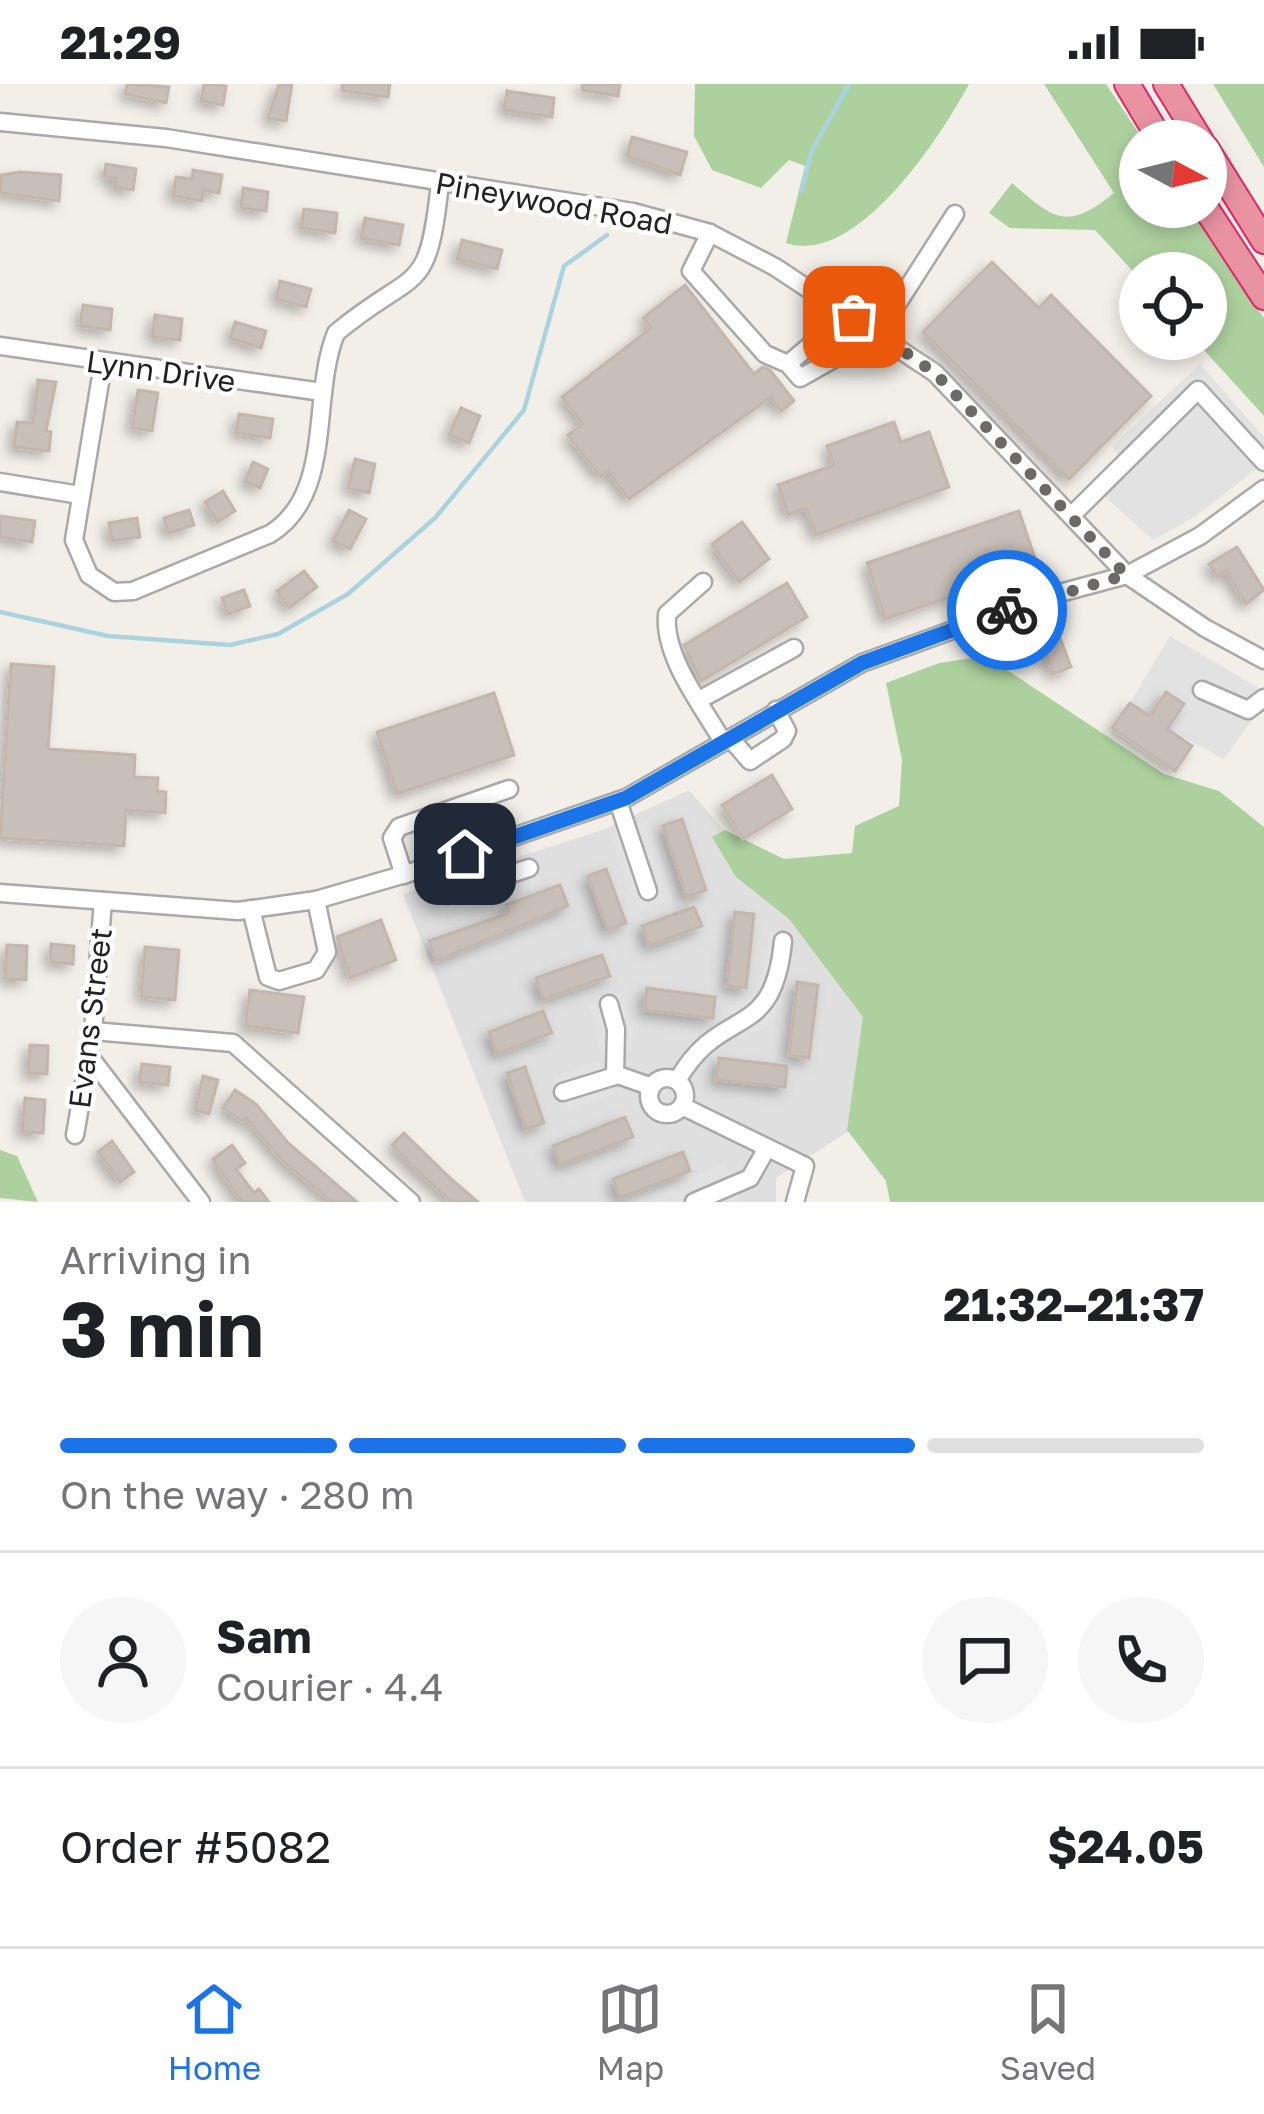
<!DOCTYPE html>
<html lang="en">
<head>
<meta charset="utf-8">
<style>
  body { margin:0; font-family:"Golos Text",sans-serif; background:#f6f6f6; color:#202124; height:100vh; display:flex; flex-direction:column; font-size:45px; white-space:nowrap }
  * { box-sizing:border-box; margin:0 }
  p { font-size:39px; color:#757577 }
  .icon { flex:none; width:66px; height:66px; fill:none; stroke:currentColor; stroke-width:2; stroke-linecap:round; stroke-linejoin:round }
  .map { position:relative; height:1118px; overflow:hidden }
  .details { display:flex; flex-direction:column; background:#fff; flex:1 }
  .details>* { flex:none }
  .needle { width:78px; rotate:97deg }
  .controls { position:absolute; left:1119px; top:36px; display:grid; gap:24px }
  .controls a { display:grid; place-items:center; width:108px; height:108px; border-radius:50%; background:#fff; box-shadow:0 6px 18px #0003; font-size:60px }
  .pin { position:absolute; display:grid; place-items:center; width:102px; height:102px; color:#fff; margin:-51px; border-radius:24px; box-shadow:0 6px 18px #0006 }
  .courier { position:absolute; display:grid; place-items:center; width:120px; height:120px; margin:-60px; border:9px solid #1a73e8; border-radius:50%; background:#fff; color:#222; box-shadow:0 3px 15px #0007 }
  .summary em { font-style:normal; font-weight:700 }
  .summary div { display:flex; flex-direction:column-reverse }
  .summary { display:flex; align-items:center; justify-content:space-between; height:204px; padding:0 60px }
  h1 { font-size:78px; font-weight:700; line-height:90px }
  .bar { display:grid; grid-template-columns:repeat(4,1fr); gap:18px 12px; align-content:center; height:144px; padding:0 60px }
  .bar i { height:15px; border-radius:9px; background:#e0e0e0 }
  .bar .on { background:#1a73e8 }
  .bar p { grid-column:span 4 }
  .line { display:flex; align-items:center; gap:30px; padding:0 60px; border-top:3px solid #e0e0e0 }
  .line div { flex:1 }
  .round { display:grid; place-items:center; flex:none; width:126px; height:126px; border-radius:63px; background:#f6f6f6 }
  .status { display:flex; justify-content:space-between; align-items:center; height:84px; padding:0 60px; background:#fff; direction:ltr }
  .status svg { height:33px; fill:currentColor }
  .dock { display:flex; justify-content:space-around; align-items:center; height:168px; border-top:3px solid #e0e0e0; background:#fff; font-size:33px; color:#757577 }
  .dock a { display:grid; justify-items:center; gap:6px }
  .dock .on { color:#1a73e8 }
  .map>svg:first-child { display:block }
  .residential { fill:#e0dfdf }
  .forest { fill:#add19e }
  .parking { fill:#e2e2e2 }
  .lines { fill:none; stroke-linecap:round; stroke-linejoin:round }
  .stream { stroke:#aad3df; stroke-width:4.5 }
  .building { fill:#c7bfb8; stroke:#c4b6ab; stroke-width:3; filter:url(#shadow) }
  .minor-casing { stroke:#a9a9a9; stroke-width:21 }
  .highway-casing { stroke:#dc2a67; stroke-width:28 }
  .minor { stroke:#fff; stroke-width:16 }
  .highway { stroke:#e892a2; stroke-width:24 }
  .done { stroke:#6b6a68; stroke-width:12; stroke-dasharray:0 21.6 }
  .route { stroke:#1a73e8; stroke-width:15 }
  .labels { text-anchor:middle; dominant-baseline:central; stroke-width:9; stroke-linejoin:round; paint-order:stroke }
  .street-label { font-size:30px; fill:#222; stroke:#fff }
</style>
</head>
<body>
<div class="status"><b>21:29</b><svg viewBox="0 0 49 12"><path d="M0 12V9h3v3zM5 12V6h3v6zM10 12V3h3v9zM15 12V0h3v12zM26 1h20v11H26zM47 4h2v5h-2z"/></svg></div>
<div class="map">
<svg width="1264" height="1118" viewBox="0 0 1264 1118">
  <defs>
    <filter id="shadow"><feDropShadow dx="-5.5" dy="5.5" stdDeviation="6" flood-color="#0004"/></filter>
  </defs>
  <rect width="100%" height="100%" fill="#f2efe9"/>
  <polygon class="residential" points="689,706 877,924 855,1043 776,1094 776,1118 525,1118 403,810 602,746"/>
  <g class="forest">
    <path d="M695,0H969C941,52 857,183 786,159L805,82L789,76L761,104L712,86L694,52Z"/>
    <path d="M1044,0H1106L1144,57H1140V123H1189L1264,234V332L1194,255H1206V189H1140V195L1095,146L1010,144L989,129L1012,99C1055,136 1067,147 1114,109Z"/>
    <polygon points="1213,0 1264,0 1264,83"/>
    <polygon points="986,572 1164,690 1219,707 1264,743 1264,1118 890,1118 886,1097 847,1046 863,933 789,835 736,793 712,753 725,746 784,775 852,769 855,742 899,722 902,676 886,599 939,579"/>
    <polygon points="0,1066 17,1072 38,1118 0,1114"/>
  </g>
  <g class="parking">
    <polygon points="1200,280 1264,353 1264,379 1196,432 1153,456 1102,410 1128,384 1112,362"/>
    <polygon points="1170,552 1264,607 1264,619 1224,675 1167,645 1184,620 1166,609 1150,632 1130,619"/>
    <polygon points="648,737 672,815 638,828 612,750"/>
    <polygon points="532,774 541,801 442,833 433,807"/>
    <polygon points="770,848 792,849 788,898 777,931 763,945 738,954 728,922 757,912"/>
    <polygon points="622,908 633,943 632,967 598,965 596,939 587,920"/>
    <polygon points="599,976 612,1011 566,1028 553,993"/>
    <polygon points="725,1079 741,1118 630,1118"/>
  </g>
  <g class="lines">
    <g class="stream">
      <polyline points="801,107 812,66 849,0"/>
      <polyline points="0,528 108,552 230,561 278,550 348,510 435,434 524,326 564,182 607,151"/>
    </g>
  </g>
  <g class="building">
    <polygon points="127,0 169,3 166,19 125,10"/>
    <polygon points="204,0 226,2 223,21 201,17"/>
    <polygon points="279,0 292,0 286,37 268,34"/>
    <polygon points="342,0 390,0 388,13 342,7"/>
    <polygon points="582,0 620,0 618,12 582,6"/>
    <polygon points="507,7 554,14 552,33 504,26"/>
    <polygon points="632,53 687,68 680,91 627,72"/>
    <polygon points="106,80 136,85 133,106 114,103 116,94 104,93"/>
    <polygon points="193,86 222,91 219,109 203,106 202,117 173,112 176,93 192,95"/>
    <polygon points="20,88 61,91 59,117 0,109 1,91"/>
    <polygon points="243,104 268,108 266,127 241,124"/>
    <polygon points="304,125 337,129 335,149 301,144"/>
    <polygon points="365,134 403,141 399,161 361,154"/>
    <polygon points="462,156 502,166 497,185 457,175"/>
    <polygon points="992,178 1039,224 1051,211 1151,312 1069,395 923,248"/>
    <polygon points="280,197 311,205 306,223 276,215"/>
    <polygon points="685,201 754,290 763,283 770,286 794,317 781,327 771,313 629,415 608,387 601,393 568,351 583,340 562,313 651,244 643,234"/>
    <polygon points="83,221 112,225 110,246 80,242"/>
    <polygon points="155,231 182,235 180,256 152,253"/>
    <polygon points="235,238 266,247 261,264 230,254"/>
    <polygon points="38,296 56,298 46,347 51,348 49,367 14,363 17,338 33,339"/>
    <polygon points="138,306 158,309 152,347 132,344"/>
    <polygon points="461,324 480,332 469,359 449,351"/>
    <polygon points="239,330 273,335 270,354 236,349"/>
    <polygon points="894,338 901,358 929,348 949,403 816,451 806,424 788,431 778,401 834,381 827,362"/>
    <polygon points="355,375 375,380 369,409 348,404"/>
    <polygon points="253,378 268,385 260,404 245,397"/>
    <polygon points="223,407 235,427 217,438 205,418"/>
    <polygon points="189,426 194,441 168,449 164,434"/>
    <polygon points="349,426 366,435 350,465 333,457"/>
    <polygon points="1019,427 1038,483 885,535 867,479"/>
    <polygon points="0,432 35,437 32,458 0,453"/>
    <polygon points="137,434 140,453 112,457 109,439"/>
    <polygon points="742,438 769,475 739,498 712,460"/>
    <polygon points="1237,463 1264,506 1246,520 1226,487 1218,493 1209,480"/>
    <polygon points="304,487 317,503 289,524 277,507"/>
    <polygon points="787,499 807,533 701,597 684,561"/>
    <polygon points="244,506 250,522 228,530 222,514"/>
    <polygon points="1060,554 1071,583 1053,590 1042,561"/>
    <polygon points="11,580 54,583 48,665 135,671 134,693 158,694 157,707 166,708 165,729 126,726 124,762 0,754"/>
    <polygon points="1166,608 1184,620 1167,645 1192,662 1175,687 1112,644 1130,619 1150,632"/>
    <polygon points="494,609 514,671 397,710 377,648"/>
    <polygon points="772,691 792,725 743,755 722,721"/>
    <polygon points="682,735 706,806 687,813 663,742"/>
    <polygon points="606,785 626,839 608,846 588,792"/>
    <polygon points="560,801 568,822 436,877 429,857 509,829 506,821"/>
    <polygon points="694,823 702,842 649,862 642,842"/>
    <polygon points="735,828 754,830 746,904 727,902"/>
    <polygon points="381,836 396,876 350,894 337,853"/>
    <polygon points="51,860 74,862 73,880 50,878"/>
    <polygon points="7,861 27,862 26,896 5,895"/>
    <polygon points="145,863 179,866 175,916 141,913"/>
    <polygon points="602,871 610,892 544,915 536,894"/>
    <polygon points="797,898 818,901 809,974 789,971"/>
    <polygon points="647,904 715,913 713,934 644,926"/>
    <polygon points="250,906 304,913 298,949 245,942"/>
    <polygon points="543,927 552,949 497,970 489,948"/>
    <polygon points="30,961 48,962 47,990 28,989"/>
    <polygon points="719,974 787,982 785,1003 716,996"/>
    <polygon points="142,980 170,983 168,1001 139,998"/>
    <polygon points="525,983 544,1039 526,1045 507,989"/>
    <polygon points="203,992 218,996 209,1030 195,1026"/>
    <polygon points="235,1006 256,1020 288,1059 357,1118 332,1118 285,1079 246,1034 243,1038 223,1024"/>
    <polygon points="25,1014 45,1016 43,1049 22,1048"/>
    <polygon points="625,1033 633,1053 561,1081 553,1062"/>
    <polygon points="404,1049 451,1095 478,1118 452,1118 411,1081 392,1061"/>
    <polygon points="112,1057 134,1088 120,1098 98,1068"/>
    <polygon points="232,1061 245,1079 236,1085 254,1109 259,1105 269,1118 242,1118 213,1075"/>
    <polygon points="683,1068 690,1087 620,1114 613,1095"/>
  </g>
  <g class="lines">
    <defs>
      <g id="minor">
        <polyline points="0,38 166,54 633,128 710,149 775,183 935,289 1127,491 1205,544 1264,576"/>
        <polyline points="710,149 691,187 765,270 788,280"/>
        <polyline points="848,229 788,280 800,294 878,250 955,130"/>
        <polyline points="0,262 322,308"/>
        <path d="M103,280L74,456L89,491L114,508L133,507L270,450C335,410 310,313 336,249C416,182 428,216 440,98"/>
        <polyline points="0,398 80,411"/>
        <polyline points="1072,431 1198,306 1264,378"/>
        <path d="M703,498L667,530C663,573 702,621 723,658"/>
        <polyline points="1202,606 1248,626 1264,614"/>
        <polyline points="699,616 794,564"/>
        <polyline points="730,654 750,677 783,655 787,647 776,626"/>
        <polyline points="618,717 648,807"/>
        <polyline points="430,782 447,811 529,784"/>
        <polyline points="404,791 392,754 399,743 509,705"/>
        <polyline points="0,809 238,827 316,816 409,789 626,714 862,579 1041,514 1127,491 1200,452 1264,405"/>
        <polyline points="251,825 268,893 279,897 316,886 327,868 316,816"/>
        <polyline points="609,920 616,945 615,992"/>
        <polyline points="93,947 233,959 411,1118"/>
        <polyline points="90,973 201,1118"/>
        <circle cx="667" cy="1012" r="18"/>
        <path d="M677,997C722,918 773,961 783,857"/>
        <polyline points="563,1008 618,991 652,1003"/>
        <polyline points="682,1022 805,1082 795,1118"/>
        <polyline points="75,1051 93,947 103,817"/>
        <polyline points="694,1118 750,1094 767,1064"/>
      </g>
      <g id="highway">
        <polyline points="1127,0 1161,57"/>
        <polyline points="1166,0 1201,57"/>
        <polyline points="1206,64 1264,157"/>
        <polyline points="1205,123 1264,213"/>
      </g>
    </defs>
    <use href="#minor" class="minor-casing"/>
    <use href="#highway" class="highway-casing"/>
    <use href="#minor" class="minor"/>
    <use href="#highway" class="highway"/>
  </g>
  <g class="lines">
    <polyline class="done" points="854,233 935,289 1126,491 1007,526"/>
    <polyline class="route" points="465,770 626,714 862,579 1007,526"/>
  </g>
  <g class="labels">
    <g class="street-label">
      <text transform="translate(554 119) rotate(10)">Pineywood Road</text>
      <text transform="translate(161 287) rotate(8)">Lynn Drive</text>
      <text transform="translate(90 934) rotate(-83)">Evans Street</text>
    </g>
  </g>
</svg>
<div class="controls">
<a><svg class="needle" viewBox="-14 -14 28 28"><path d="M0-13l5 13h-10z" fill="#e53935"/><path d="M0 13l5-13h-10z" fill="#757577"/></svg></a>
<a><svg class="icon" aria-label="locate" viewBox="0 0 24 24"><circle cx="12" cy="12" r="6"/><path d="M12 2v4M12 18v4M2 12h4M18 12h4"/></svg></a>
</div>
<div class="pin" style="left:854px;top:233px;background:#ea580c"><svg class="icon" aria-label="bag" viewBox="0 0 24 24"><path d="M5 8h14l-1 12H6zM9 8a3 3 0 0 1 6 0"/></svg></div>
<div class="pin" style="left:465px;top:770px;background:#1f2937"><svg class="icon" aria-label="home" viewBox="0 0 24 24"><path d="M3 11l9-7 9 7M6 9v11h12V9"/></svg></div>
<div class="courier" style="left:1007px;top:526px"><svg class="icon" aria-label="bike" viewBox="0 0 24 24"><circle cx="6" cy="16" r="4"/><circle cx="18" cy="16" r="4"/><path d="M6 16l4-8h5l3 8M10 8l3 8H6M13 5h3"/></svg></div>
</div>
<section class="details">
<div class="summary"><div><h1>3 min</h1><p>Arriving in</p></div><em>21:32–21:37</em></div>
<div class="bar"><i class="on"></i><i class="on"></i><i class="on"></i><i></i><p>On the way · 280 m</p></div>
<div class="line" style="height:216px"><a class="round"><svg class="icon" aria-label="person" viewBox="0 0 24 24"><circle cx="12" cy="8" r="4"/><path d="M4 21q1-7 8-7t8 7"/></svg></a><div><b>Sam</b><p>Courier · 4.4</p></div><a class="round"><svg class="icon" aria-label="chat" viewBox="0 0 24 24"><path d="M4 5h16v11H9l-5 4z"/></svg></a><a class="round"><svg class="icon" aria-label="phone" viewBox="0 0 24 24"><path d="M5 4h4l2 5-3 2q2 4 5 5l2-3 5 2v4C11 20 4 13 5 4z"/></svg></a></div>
<div class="line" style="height:156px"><div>Order #5082</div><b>$24.05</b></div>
</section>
<nav class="dock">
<a class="on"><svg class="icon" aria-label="home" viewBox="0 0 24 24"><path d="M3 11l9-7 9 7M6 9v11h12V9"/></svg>Home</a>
<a><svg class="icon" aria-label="map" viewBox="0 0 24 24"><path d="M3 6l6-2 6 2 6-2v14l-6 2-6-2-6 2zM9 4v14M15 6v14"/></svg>Map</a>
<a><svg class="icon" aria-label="saved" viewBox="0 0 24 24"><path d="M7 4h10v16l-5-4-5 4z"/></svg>Saved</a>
</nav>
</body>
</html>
